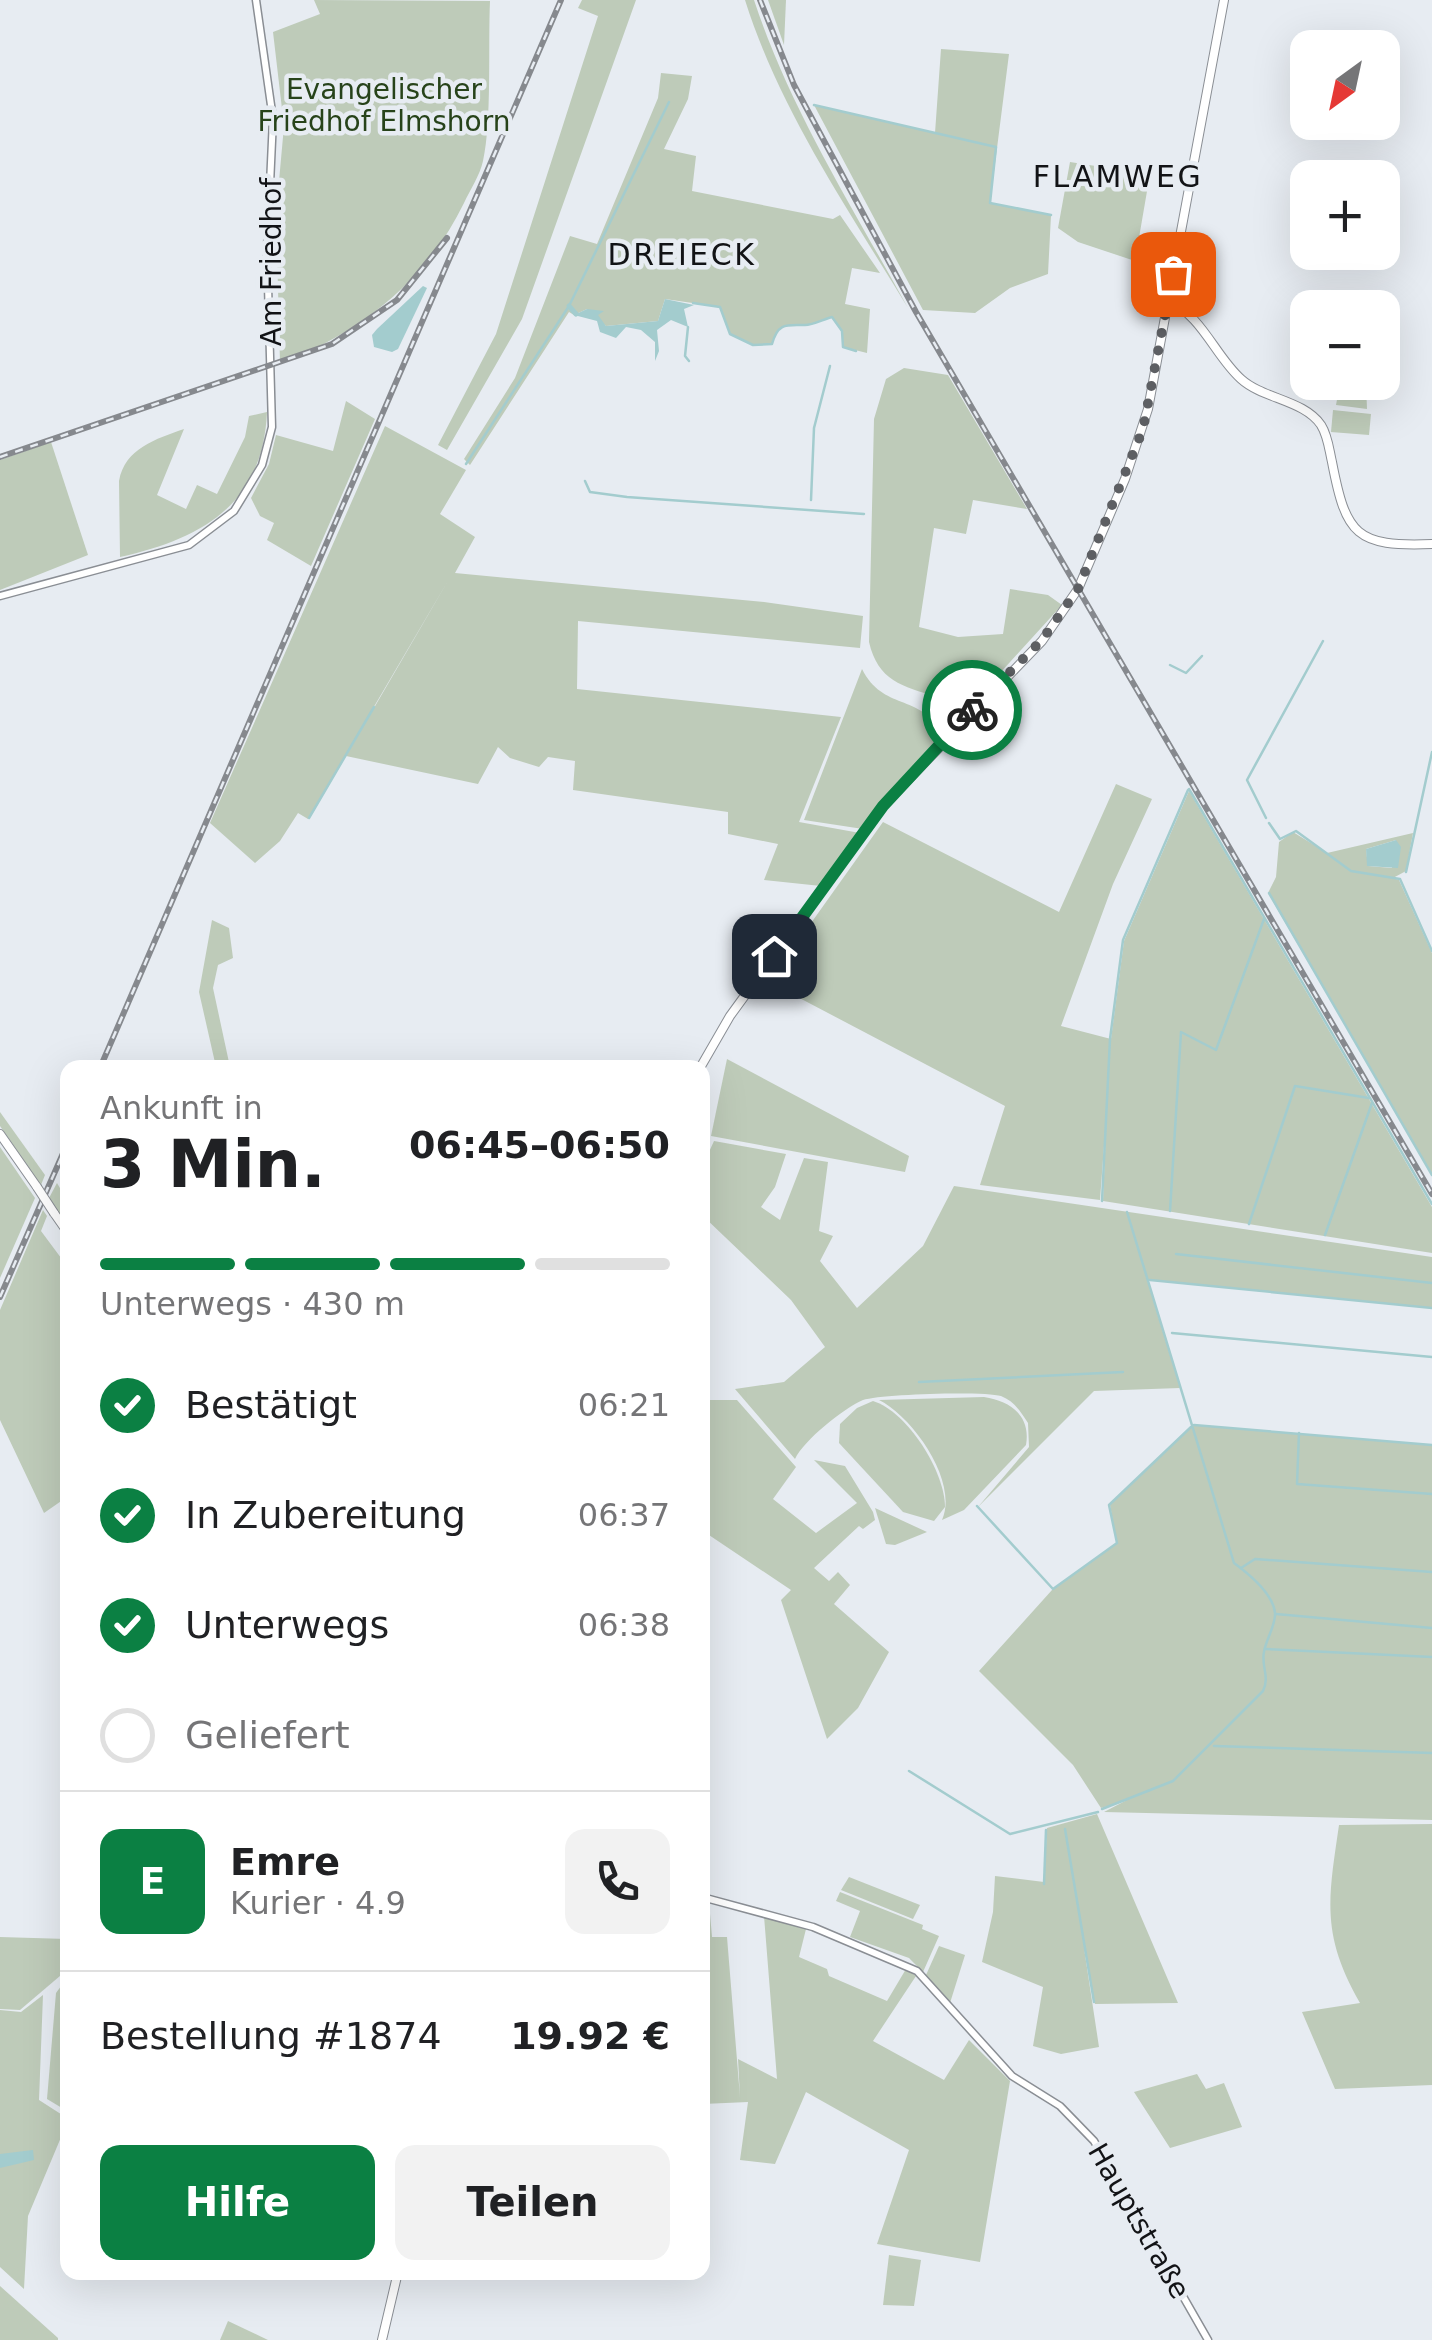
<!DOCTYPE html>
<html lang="de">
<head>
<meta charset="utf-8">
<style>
  body { margin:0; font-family:"DejaVu Sans",sans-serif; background:#f2f2f2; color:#202124; height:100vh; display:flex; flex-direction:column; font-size:38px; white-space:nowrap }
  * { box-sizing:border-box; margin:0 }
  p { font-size:32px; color:#757577 }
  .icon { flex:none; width:55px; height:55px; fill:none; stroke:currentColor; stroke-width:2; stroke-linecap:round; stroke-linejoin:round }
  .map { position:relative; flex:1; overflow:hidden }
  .details { position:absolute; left:60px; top:1060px; width:650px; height:1220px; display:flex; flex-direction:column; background:#fff; border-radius:20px; box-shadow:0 10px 40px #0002 }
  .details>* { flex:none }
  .needle { width:65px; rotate:213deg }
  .fabs { position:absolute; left:1290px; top:30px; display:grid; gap:20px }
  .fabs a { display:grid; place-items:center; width:110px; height:110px; border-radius:20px; background:#fff; box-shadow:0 10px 40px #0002; font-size:50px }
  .pin { position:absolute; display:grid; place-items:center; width:85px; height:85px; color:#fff; margin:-42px; border-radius:20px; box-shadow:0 5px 15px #0006 }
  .courier { position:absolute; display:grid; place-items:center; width:100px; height:100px; margin:-50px; border:8px solid #0b8043; border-radius:50%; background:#fff; color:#222; box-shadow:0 2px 12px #0007 }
  .summary em { font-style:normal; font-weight:600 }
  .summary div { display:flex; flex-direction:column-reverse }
  .summary { display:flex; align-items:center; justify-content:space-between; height:170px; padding:0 40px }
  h1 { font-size:65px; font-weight:600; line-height:75px }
  .bar { display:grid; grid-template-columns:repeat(4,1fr); gap:15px 10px; align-content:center; height:120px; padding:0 40px }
  .bar i { height:12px; border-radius:8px; background:#e0e0e0 }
  .bar .selected { background:#0b8043 }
  .bar p { grid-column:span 4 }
  .line { display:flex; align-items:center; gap:25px; padding:0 40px; border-top:2px solid #e0e0e0 }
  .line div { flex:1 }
  .round { display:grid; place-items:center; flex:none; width:105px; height:105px; border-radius:20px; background:#f2f2f2 }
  ol { padding:0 40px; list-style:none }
  li { display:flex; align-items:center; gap:30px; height:110px }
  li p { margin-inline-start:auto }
  li .icon { padding:10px; border-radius:50%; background:#0b8043; color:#fff; stroke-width:4 }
  li:last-child { color:#757577 }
  li i { width:55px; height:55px; border:5px solid #e0e0e0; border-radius:50% }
  .cta { display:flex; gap:20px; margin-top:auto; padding:20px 40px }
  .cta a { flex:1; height:115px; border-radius:20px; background:#0b8043; color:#fff; font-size:40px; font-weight:600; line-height:115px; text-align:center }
  .cta a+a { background:#f2f2f2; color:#202124 }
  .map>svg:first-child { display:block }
  .green { fill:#becbb9; fill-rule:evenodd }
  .water { fill:#a3ccce }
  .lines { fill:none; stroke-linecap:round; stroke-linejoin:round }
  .stream { stroke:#a3ccce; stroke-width:2.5 }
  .canal { stroke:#a3ccce; stroke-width:5 }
  .tertiary-casing { stroke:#8a8e94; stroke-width:9 }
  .secondary-casing { stroke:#8a8e94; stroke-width:10 }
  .tertiary { stroke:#fff; stroke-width:6 }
  .secondary { stroke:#fff; stroke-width:8 }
  .rail-casing { stroke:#86898e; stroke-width:6 }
  .rail { stroke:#e7ecf2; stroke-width:2.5; stroke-dasharray:8; stroke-linecap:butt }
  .secondary-bridge-casing { stroke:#8a8e94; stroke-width:10; stroke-linecap:butt }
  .secondary-bridge { stroke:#fff; stroke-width:8 }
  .done { stroke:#5d5f63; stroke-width:10; stroke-dasharray:0 18 }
  .route { stroke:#0b8043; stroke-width:12 }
  .labels { text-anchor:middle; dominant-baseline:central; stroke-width:9; stroke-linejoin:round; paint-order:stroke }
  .park-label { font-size:28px; fill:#27431a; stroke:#e7ecf2 }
  .street-label { font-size:28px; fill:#121316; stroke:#e7ecf2 }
  .neighbourhood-label { font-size:30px; letter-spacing:2.5px; fill:#121316; stroke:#e7ecf2 }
</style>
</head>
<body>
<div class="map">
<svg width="1432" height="2340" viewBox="0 0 1432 2340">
  <rect width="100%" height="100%" fill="#e7ecf2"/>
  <g class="green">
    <path d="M314,0L490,1C488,45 492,121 483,161C480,175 470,190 464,203C426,281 361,333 280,363L276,214L284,126L273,32L320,14Z"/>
    <polygon points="582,0 636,0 522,319 447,450 438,445 496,334 598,16 578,8"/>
    <path d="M745,0H754C790,109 853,208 908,308C848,209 780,111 745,0Z"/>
    <polygon points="768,0 786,0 784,45"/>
    <polygon points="941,49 1009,54 990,203 1051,215 1048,274 1010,288 975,313 923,310 814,105 935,133"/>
    <path d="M661,73L692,76L688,99L664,149L696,156L692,191L833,219L840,215L880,273L852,268L845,304L870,309L867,353L843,347L842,332L831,317C823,319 814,325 805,325C787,325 778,323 772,344L753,345L730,334L720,307L665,299L658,321L606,326L587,309L574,315L569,312L470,465L464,459L515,378L570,236L597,244L658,98Z"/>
    <polygon points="1070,162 1115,169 1117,163 1151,168 1135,261 1078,242 1058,228"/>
    <path d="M904,368L948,375L1027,509L973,500L966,534L934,528L919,627L958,637L1003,634L1010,589L1048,595L1062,605L980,695L975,688L949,690L937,697C902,686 878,681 869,642L874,419L886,379Z"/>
    <polygon points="1340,383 1366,383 1367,409 1336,405"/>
    <polygon points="346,401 375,419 311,566 267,540 274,523 260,516 251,498 269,464 276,435 333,451"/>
    <polygon points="1333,410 1371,414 1369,435 1331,432"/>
    <path d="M267,412C263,505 201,539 120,557L119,481C125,448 156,439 184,429L157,495L186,509L197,485L217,494L245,437L249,416Z"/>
    <polygon points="385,426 466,470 440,514 475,537 455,573 764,602 863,616 860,648 578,621 577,689 841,717 799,822 860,833 821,886 764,880 778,844 728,834 728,812 573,790 575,761 548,757 539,767 510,758 498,747 478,784 346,756 449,579 308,819 298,813 280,841 255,863 210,823"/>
    <polygon points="51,442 88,555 0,590 0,460"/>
    <path d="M862,669C883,711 919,693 943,733L863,829L804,820Z"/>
    <polygon points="1116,784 1152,799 1113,884 1061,1026 1111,1039 1124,941 1189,791 1432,1207 1432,1253 1103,1201 1107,1105 1100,1200 980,1185 1005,1106 769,982 883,822 1059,912"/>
    <path d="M1293,832L1327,853L1413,833L1406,871L1393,878L1399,880L1432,953V1174L1268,893L1276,877L1279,842ZM1396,840L1392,868L1368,866L1366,849Z"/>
    <polygon points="212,920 229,928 233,958 218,965 213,988 230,1067 216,1067 199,992"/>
    <polygon points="727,1059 909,1156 905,1172 711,1136"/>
    <polygon points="0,1112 45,1175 41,1185 0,1126"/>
    <path d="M714,1141L786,1154L775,1187L761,1207L780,1220L804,1158L828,1162L819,1231L833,1236L820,1261L857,1308L923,1246L954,1186L1432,1257V1308L1147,1280L1180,1388L1094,1391L978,1507L1029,1447L1028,1423C1021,1412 1014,1401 1001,1396C984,1391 881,1394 863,1400C844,1408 804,1440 795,1459L735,1389L784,1382L825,1347L791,1300L703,1216V1165Z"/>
    <polygon points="0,1147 35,1198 0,1278"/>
    <polygon points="57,1183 67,1200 67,1226 49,1198"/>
    <polygon points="43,1210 47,1216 41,1231 67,1266 67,1497 44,1513 0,1420 0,1310"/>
    <path d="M984,1397C1011,1401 1031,1416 1026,1445L964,1510L942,1520C959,1482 913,1417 879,1400Z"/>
    <polygon points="703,1400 737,1400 796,1467 773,1499 816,1533 857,1503 814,1460 845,1466 873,1512 875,1520 863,1529 859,1526 814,1568 829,1581 838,1572 850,1585 834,1604 889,1652 858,1708 827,1739 781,1600 791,1590 703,1531"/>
    <path d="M873,1401C908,1412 945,1472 945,1507L934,1521L903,1512L839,1443L840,1424L857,1408Z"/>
    <polygon points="1192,1425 1432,1445 1432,1820 1104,1812 1125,1801 1101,1808 1073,1765 979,1671 1052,1590 1117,1543 1110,1505"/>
    <polygon points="875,1508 927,1532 895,1545 886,1544"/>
    <polygon points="1097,1814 1178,2003 1095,2004 1084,1948 1099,2047 1061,2054 1033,2046 1043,1987 982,1962 993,1912 995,1876 1044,1882 1047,1828"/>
    <path d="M1432,1824V2085L1335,2089L1302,2012L1360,2003C1321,1935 1328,1900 1339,1825Z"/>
    <polygon points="849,1877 920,1905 913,1919 841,1890"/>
    <polygon points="840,1892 923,1925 922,1929 939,1936 923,1972 909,1958 850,1937 860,1911 836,1901"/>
    <polygon points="703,1901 709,1902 712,1937 727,1937 740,2097 738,2059 777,2079 764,1916 806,1929 799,1957 827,1969 829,1976 887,2001 906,1969 916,1976 873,2041 944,2080 969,2040 1010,2081 980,2262 877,2244 909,2150 806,2092 775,2164 740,2160 748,2102 703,2104"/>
    <polygon points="0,1937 67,1939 67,1970 20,2010 0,2009"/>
    <polygon points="939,1946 965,1955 950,2003 926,1975"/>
    <polygon points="67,1978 67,2111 47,2099 56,1993"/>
    <polygon points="43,1995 39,2100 67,2118 67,2123 28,2216 24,2289 0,2267 0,2010 21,2012"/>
    <polygon points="1197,2074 1206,2089 1224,2083 1242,2127 1170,2148 1134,2092"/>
    <polygon points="889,2255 921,2260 914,2306 883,2305"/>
    <polygon points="0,2286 58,2338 58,2340 0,2340"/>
    <polygon points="228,2321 268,2340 220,2340"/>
  </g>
  <g class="water">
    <polygon points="423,286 427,288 398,349 392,352 374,347 372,335 377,329"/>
    <polygon points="665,299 694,305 684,309 688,327 671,320 657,330 659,351 655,361 655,342 641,330 626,327 616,338 600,332 597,321 574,315 587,309 604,311 598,315 606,326 658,321"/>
    <polygon points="1396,840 1401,847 1398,868 1367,866 1366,849"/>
    <polygon points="33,2150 34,2160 0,2168 0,2154"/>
  </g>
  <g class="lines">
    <g class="stream">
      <polyline points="814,105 996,147 990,203 1051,215"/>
      <path d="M693,303L720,307L730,334L753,345L772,344C778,322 787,325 805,325C813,325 824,319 832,317L842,331L843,347L856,351"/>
      <polyline points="688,327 685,356 689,361"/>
      <polyline points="466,464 569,306 669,102"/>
      <polyline points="585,481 590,492 627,497 864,514"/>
      <polyline points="811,500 814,428 830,366"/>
      <polyline points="1170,665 1186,673 1202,656"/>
      <polyline points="1189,789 1432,1204"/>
      <polyline points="891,792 943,734"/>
      <polyline points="309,818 374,707"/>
      <polyline points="1266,818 1247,780 1323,641"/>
      <polyline points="1269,823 1280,839 1296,831 1351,871 1400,879 1432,951"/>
      <polyline points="1406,872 1432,752"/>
      <polyline points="1269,893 1432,1175"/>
      <polyline points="1102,1201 1110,1039 1123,940 1188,790"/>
      <polyline points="1170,1211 1181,1032 1216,1050 1264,919"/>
      <polyline points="1249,1224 1295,1086 1369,1098"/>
      <polyline points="1325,1235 1372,1103"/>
      <polyline points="1176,1254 1432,1283"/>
      <polyline points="1150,1280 1432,1308"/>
      <polyline points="1172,1333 1432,1357"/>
      <polyline points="919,1382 1123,1372"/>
      <polyline points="1194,1425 1432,1445"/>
      <polyline points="1299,1433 1297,1484 1432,1494"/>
      <polyline points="977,1506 1053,1589 1117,1543 1109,1505 1191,1427"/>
      <polyline points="1241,1568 1255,1559 1432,1572"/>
      <polyline points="1276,1614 1432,1628"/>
      <polyline points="1265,1649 1432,1657"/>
      <polyline points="1214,1746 1432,1753"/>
      <polyline points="909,1771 1010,1834 1098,1812"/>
      <path d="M1102,1809L1173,1781L1263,1691C1270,1677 1261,1666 1264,1652C1266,1639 1276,1625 1275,1613C1273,1593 1249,1574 1234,1563L1127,1212"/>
      <polyline points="1065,1829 1094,2002"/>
      <polyline points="1044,1884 1046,1830"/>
    </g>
    <polyline class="canal" points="569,306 576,314"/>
    <defs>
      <g id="tertiary">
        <polyline points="0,596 189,545 234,511 262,465 272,427 267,250 273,119 256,0"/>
        <polyline points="702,1897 813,1927 917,1971 1012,2076 1060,2106 1094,2141 1208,2340"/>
      </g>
      <g id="secondary">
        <path d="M1168,301C1202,315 1215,356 1241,379C1263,399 1304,400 1321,425C1328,436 1329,449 1332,462C1346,535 1356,547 1432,544"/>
        <polyline points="700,1068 730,1016 883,806 1042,641 1078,589 1125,479 1148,409 1224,0"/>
        <polyline points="0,1134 37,1187"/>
        <polyline points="54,1213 68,1233"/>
        <polyline points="382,2340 398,2272"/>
      </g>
    </defs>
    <use href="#tertiary" class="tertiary-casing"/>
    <use href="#secondary" class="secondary-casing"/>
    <use href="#tertiary" class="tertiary"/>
    <use href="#secondary" class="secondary"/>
    <defs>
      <g id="rail">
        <polyline points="760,0 794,85 916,312 1432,1194"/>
        <polyline points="0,457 332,344 397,300 447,238"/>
        <polyline points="100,1068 561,0"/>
        <polyline points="0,1297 68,1142"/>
      </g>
    </defs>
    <use href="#rail" class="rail-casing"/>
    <use href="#rail" class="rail"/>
    <defs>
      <polyline id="secondary-bridge" points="37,1187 54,1213"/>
    </defs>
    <use href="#secondary-bridge" class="secondary-bridge-casing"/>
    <use href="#secondary-bridge" class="secondary-bridge"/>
  </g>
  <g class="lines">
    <polyline class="done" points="972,710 1042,640 1078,589 1143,429 1173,274"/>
    <polyline class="route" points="774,956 883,806 972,710"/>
  </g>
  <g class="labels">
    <g class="park-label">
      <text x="384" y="89">Evangelischer<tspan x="384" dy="32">Friedhof Elmshorn</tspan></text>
    </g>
    <g class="street-label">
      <text transform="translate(271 262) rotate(-90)">Am Friedhof</text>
      <text transform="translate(1139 2221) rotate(60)">Hauptstraße</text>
    </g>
    <g class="neighbourhood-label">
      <text x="1118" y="176">FLAMWEG</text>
      <text x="682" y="254">DREIECK</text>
    </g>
  </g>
</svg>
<div class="fabs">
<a><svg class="needle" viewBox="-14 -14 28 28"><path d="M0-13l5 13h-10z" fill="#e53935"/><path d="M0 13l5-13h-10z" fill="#757577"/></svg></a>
<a>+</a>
<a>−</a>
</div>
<div class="pin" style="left:1173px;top:274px;background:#ea580c"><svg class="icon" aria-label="bag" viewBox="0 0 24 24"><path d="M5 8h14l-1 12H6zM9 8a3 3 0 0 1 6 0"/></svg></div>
<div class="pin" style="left:774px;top:956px;background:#1f2937"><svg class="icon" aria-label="home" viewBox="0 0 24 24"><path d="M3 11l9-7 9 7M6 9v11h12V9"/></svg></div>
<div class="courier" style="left:972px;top:710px"><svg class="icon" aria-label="bike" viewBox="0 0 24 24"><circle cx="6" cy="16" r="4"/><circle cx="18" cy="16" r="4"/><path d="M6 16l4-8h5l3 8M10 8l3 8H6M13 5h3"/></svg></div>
<section class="details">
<div class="summary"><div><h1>3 Min.</h1><p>Ankunft in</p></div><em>06:45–06:50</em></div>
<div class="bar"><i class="selected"></i><i class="selected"></i><i class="selected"></i><i></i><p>Unterwegs · 430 m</p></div>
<ol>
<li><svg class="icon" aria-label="check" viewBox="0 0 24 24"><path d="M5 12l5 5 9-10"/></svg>Bestätigt<p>06:21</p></li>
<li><svg class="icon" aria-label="check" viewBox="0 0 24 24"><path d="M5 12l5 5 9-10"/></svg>In Zubereitung<p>06:37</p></li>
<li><svg class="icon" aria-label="check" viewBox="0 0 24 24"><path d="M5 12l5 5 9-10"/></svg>Unterwegs<p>06:38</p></li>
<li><i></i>Geliefert</li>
</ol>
<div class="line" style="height:180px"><b class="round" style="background:#0b8043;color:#fff">E</b><div><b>Emre</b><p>Kurier · 4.9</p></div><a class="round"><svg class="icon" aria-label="phone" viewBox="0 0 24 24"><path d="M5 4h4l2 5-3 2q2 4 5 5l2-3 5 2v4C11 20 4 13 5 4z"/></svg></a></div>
<div class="line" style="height:130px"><div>Bestellung #1874</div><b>19.92 €</b></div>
<div class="cta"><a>Hilfe</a><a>Teilen</a></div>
</section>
</div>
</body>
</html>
